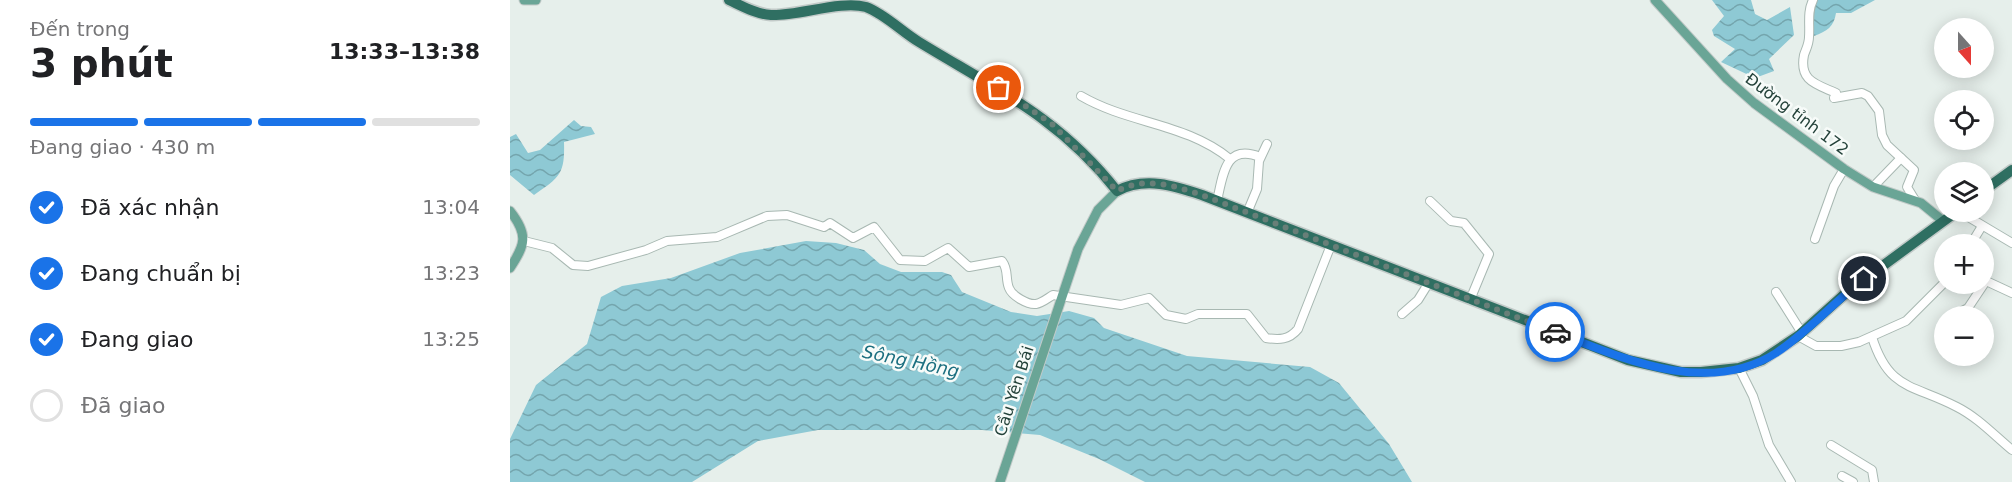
<!DOCTYPE html>
<html lang="vi">
<head>
<meta charset="utf-8">
<style>
  body { margin:0; font-family:"DejaVu Sans",sans-serif; background:#f6f6f6; color:#202124; height:100vh; display:flex; flex-direction:column; font-size:22px; white-space:nowrap }
  * { box-sizing:border-box; margin:0 }
  p { font-size:20px; color:#757577 }
  .icon { flex:none; width:33px; height:33px; fill:none; stroke:currentColor; stroke-width:2; stroke-linecap:round; stroke-linejoin:round }
  .map { position:relative; flex:1; overflow:hidden }
  .drawer { display:flex; flex-direction:column; background:#fff; width:510px }
  .drawer>* { flex:none }
  .needle { width:39px; rotate:159deg }
  .buttons { position:absolute; left:1424px; top:18px; display:grid; gap:12px }
  .buttons a { display:grid; place-items:center; width:60px; height:60px; border-radius:50%; background:#fff; box-shadow:0 3px 15px #0003; font-size:30px }
  .pin { position:absolute; display:grid; place-items:center; width:51px; height:51px; color:#fff; margin:-26px; border:3px solid #fff; border-radius:50%; box-shadow:0 2px 6px #0007 }
  .courier { position:absolute; display:grid; place-items:center; width:60px; height:60px; margin:-30px; border:4px solid #1a73e8; border-radius:50%; background:#fff; color:#222; box-shadow:0 2px 8px #0007 }
  .overview em { font-style:normal; font-weight:700 }
  .overview div { display:flex; flex-direction:column-reverse }
  .overview { display:flex; align-items:center; justify-content:space-between; height:102px; padding:0 30px }
  h1 { font-size:39px; font-weight:700; line-height:45px }
  .bar { display:grid; grid-template-columns:repeat(4,1fr); gap:9px 6px; align-content:center; height:72px; padding:0 30px }
  .bar i { height:8px; border-radius:4px; background:#e0e0e0 }
  .bar .on { background:#1a73e8 }
  .bar p { grid-column:span 4 }
  ol { padding:0 30px; list-style:none }
  li { display:flex; align-items:center; gap:18px; height:66px }
  li p { margin-inline-start:auto }
  li .icon { padding:6px; border-radius:50%; background:#1a73e8; color:#fff; stroke-width:4 }
  li:last-child { color:#757577 }
  li i { width:33px; height:33px; border:3px solid #e0e0e0; border-radius:50% }
  main { display:flex; flex:1; min-height:0 }
  .map>svg:first-child { display:block }
  .water { fill:url(#water-waves) }
  .lines { fill:none; stroke-linecap:round; stroke-linejoin:round }
  .minor-casing { stroke:#a8b8b2; stroke-width:10 }
  .major-casing { stroke:#c2cac8; stroke-width:11 }
  .highway-casing { stroke:#c2cac8; stroke-width:13 }
  .minor { stroke:#fff; stroke-width:8 }
  .major { stroke:#6aa596; stroke-width:9 }
  .highway { stroke:#2f6f62; stroke-width:10 }
  .done { stroke:#687f78; stroke-width:6; stroke-dasharray:0 10.8 }
  .route { stroke:#1a73e8; stroke-width:8 }
  .labels { text-anchor:middle; dominant-baseline:central; stroke-width:5; stroke-linejoin:round; paint-order:stroke }
  .street-label { font-size:16px; fill:#24423a; stroke:#f7fbf9 }
  .water-label { font-size:18px; font-style:italic; fill:#1c6f80; stroke:#f7fbf9 }
</style>
</head>
<body>
<main>
<section class="drawer">
<div class="overview"><div><h1>3 phút</h1><p>Đến trong</p></div><em>13:33–13:38</em></div>
<div class="bar"><i class="on"></i><i class="on"></i><i class="on"></i><i></i><p>Đang giao · 430 m</p></div>
<ol>
<li><svg class="icon" aria-label="check" viewBox="0 0 24 24"><path d="M5 12l5 5 9-10"/></svg>Đã xác nhận<p>13:04</p></li>
<li><svg class="icon" aria-label="check" viewBox="0 0 24 24"><path d="M5 12l5 5 9-10"/></svg>Đang chuẩn bị<p>13:23</p></li>
<li><svg class="icon" aria-label="check" viewBox="0 0 24 24"><path d="M5 12l5 5 9-10"/></svg>Đang giao<p>13:25</p></li>
<li><i></i>Đã giao</li>
</ol>
</section>
<div class="map">
<svg width="1502" height="482" viewBox="0 0 1502 482">
  <defs>
    <pattern id="water-waves" width="16" height="10" patternUnits="userSpaceOnUse" patternTransform="scale(1.5)"><rect width="16" height="10" fill="#8ec9d4"/><path d="M0 5q4-4 8 0t8 0" fill="none" stroke="#74a5ad"/></pattern>
  </defs>
  <rect width="100%" height="100%" fill="#e6efeb"/>
  <g class="water">
    <polygon points="1202,0 1241,0 1245,14 1257,20 1280,7 1284,35 1259,59 1264,71 1245,78 1211,62 1225,49 1204,36 1202,30 1214,16"/>
    <path d="M1306,0H1365L1341,13H1326C1324,27 1317,31 1304,36L1302,21Z"/>
    <path d="M64,120L71,126L81,127L85,134L54,142C55,174 50,177 24,195L0,175V137L6,134L18,153L30,150Z"/>
    <polygon points="296,241 326,243 354,250 370,264 391,272 432,272 441,275 452,292 501,312 527,316 559,311 584,318 594,328 677,356 800,367 829,383 879,444 902,482 635,482 589,459 530,435 472,430 308,430 248,441 182,482 0,482 0,439 26,385 77,344 91,297 112,286 161,278 230,253"/>
  </g>
  <g class="lines">
    <defs>
      <g id="minor">
        <path d="M1303,0C1297,12 1300,24 1299,37C1299,44 1296,49 1294,55C1289,81 1306,84 1326,93"/>
        <path d="M571,96C619,124 676,123 720,159"/>
        <polyline points="1324,98 1352,93 1358,96 1369,111 1372,135 1377,145 1404,170 1397,187 1405,200"/>
        <polyline points="1363,187 1391,158"/>
        <path d="M707,201C713,175 715,143 750,157"/>
        <polyline points="920,201 941,221 954,223 979,254 960,300"/>
        <polyline points="1450,212 1502,243"/>
        <polyline points="737,213 747,189 749,161 757,144"/>
        <polyline points="1305,239 1324,186 1334,169"/>
        <path d="M14,241L42,248L63,265L78,266L136,250L157,241L207,237L257,216L277,215L314,227L320,223L343,238L364,227L390,260L415,261L438,248L459,267L492,261C499,270 495,278 499,288C502,296 518,305 526,304C532,303 538,298 543,295L611,305L639,298L656,315L676,319L688,314H737L756,338C769,340 779,340 788,329L821,245"/>
        <polyline points="1461,244 1472,226"/>
        <polyline points="1474,280 1502,293"/>
        <polyline points="1266,292 1292,333"/>
        <polyline points="892,314 908,300 918,284"/>
        <polyline points="1445,315 1458,308 1476,281"/>
        <polyline points="1288,336 1306,346 1331,346 1349,342 1396,321 1434,283"/>
        <path d="M1362,337C1379,391 1403,384 1447,407C1467,417 1484,435 1502,450"/>
        <polyline points="1229,368 1243,396 1259,445 1281,482"/>
        <polyline points="1321,445 1362,470 1364,482"/>
        <polyline points="1332,476 1343,482"/>
      </g>
      <g id="major">
        <polyline points="14,0 26,0"/>
        <polyline points="1145,0 1217,79 1244,103 1334,169 1363,187 1411,203 1433,221"/>
        <path d="M0,211C19,235 15,245 0,268"/>
        <polyline points="490,482 568,249 588,210 607,191"/>
      </g>
      <g id="highway">
        <path d="M219,0C232,6 246,14 261,15C289,16 331,0 356,7C375,14 392,32 409,42C486,89 550,118 607,191C635,176 665,186 692,195L1118,360L1171,372H1191L1229,368L1252,360L1288,336L1337,292L1446,212"/>
        <polyline points="1473,191 1502,170"/>
      </g>
    </defs>
    <use href="#minor" class="minor-casing"/>
    <use href="#major" class="major-casing"/>
    <use href="#highway" class="highway-casing"/>
    <use href="#minor" class="minor"/>
    <use href="#major" class="major"/>
    <use href="#highway" class="highway"/>
  </g>
  <g class="lines">
    <path class="done" d="M489,88L542,124L607,191C635,176 665,186 692,195L1045,332"/>
    <path class="route" d="M1045,332C1112,358 1197,397 1266,353C1298,332 1324,302 1354,279"/>
  </g>
  <g class="labels">
    <g class="street-label">
      <text transform="translate(1287 114) rotate(37)">Đường tỉnh 172</text>
      <text transform="translate(504 391) rotate(-72)">Cầu Yên Bái</text>
    </g>
    <g class="water-label">
      <text transform="translate(401 361) rotate(12)">Sông Hồng</text>
    </g>
  </g>
</svg>
<div class="buttons">
<a><svg class="needle" viewBox="-14 -14 28 28"><path d="M0-13l5 13h-10z" fill="#e53935"/><path d="M0 13l5-13h-10z" fill="#757577"/></svg></a>
<a><svg class="icon" aria-label="locate" viewBox="0 0 24 24"><circle cx="12" cy="12" r="6"/><path d="M12 2v4M12 18v4M2 12h4M18 12h4"/></svg></a>
<a><svg class="icon" aria-label="layers" viewBox="0 0 24 24"><path d="M12 4l9 5-9 5-9-5zM3 14l9 5 9-5"/></svg></a>
<a>+</a>
<a>−</a>
</div>
<div class="pin" style="left:489px;top:88px;background:#ea580c"><svg class="icon" aria-label="bag" viewBox="0 0 24 24"><path d="M5 8h14l-1 12H6zM9 8a3 3 0 0 1 6 0"/></svg></div>
<div class="pin" style="left:1354px;top:279px;background:#1f2937"><svg class="icon" aria-label="home" viewBox="0 0 24 24"><path d="M3 11l9-7 9 7M6 9v11h12V9"/></svg></div>
<div class="courier" style="left:1045px;top:332px"><svg class="icon" aria-label="car" viewBox="0 0 24 24"><path d="M5 17H2v-5l4-1 3-4h7l3 4 3 1v5h-3M9 17h6M6 11h13"/><circle cx="7" cy="17" r="2"/><circle cx="17" cy="17" r="2"/></svg></div>
</div>
</main>
</body>
</html>
